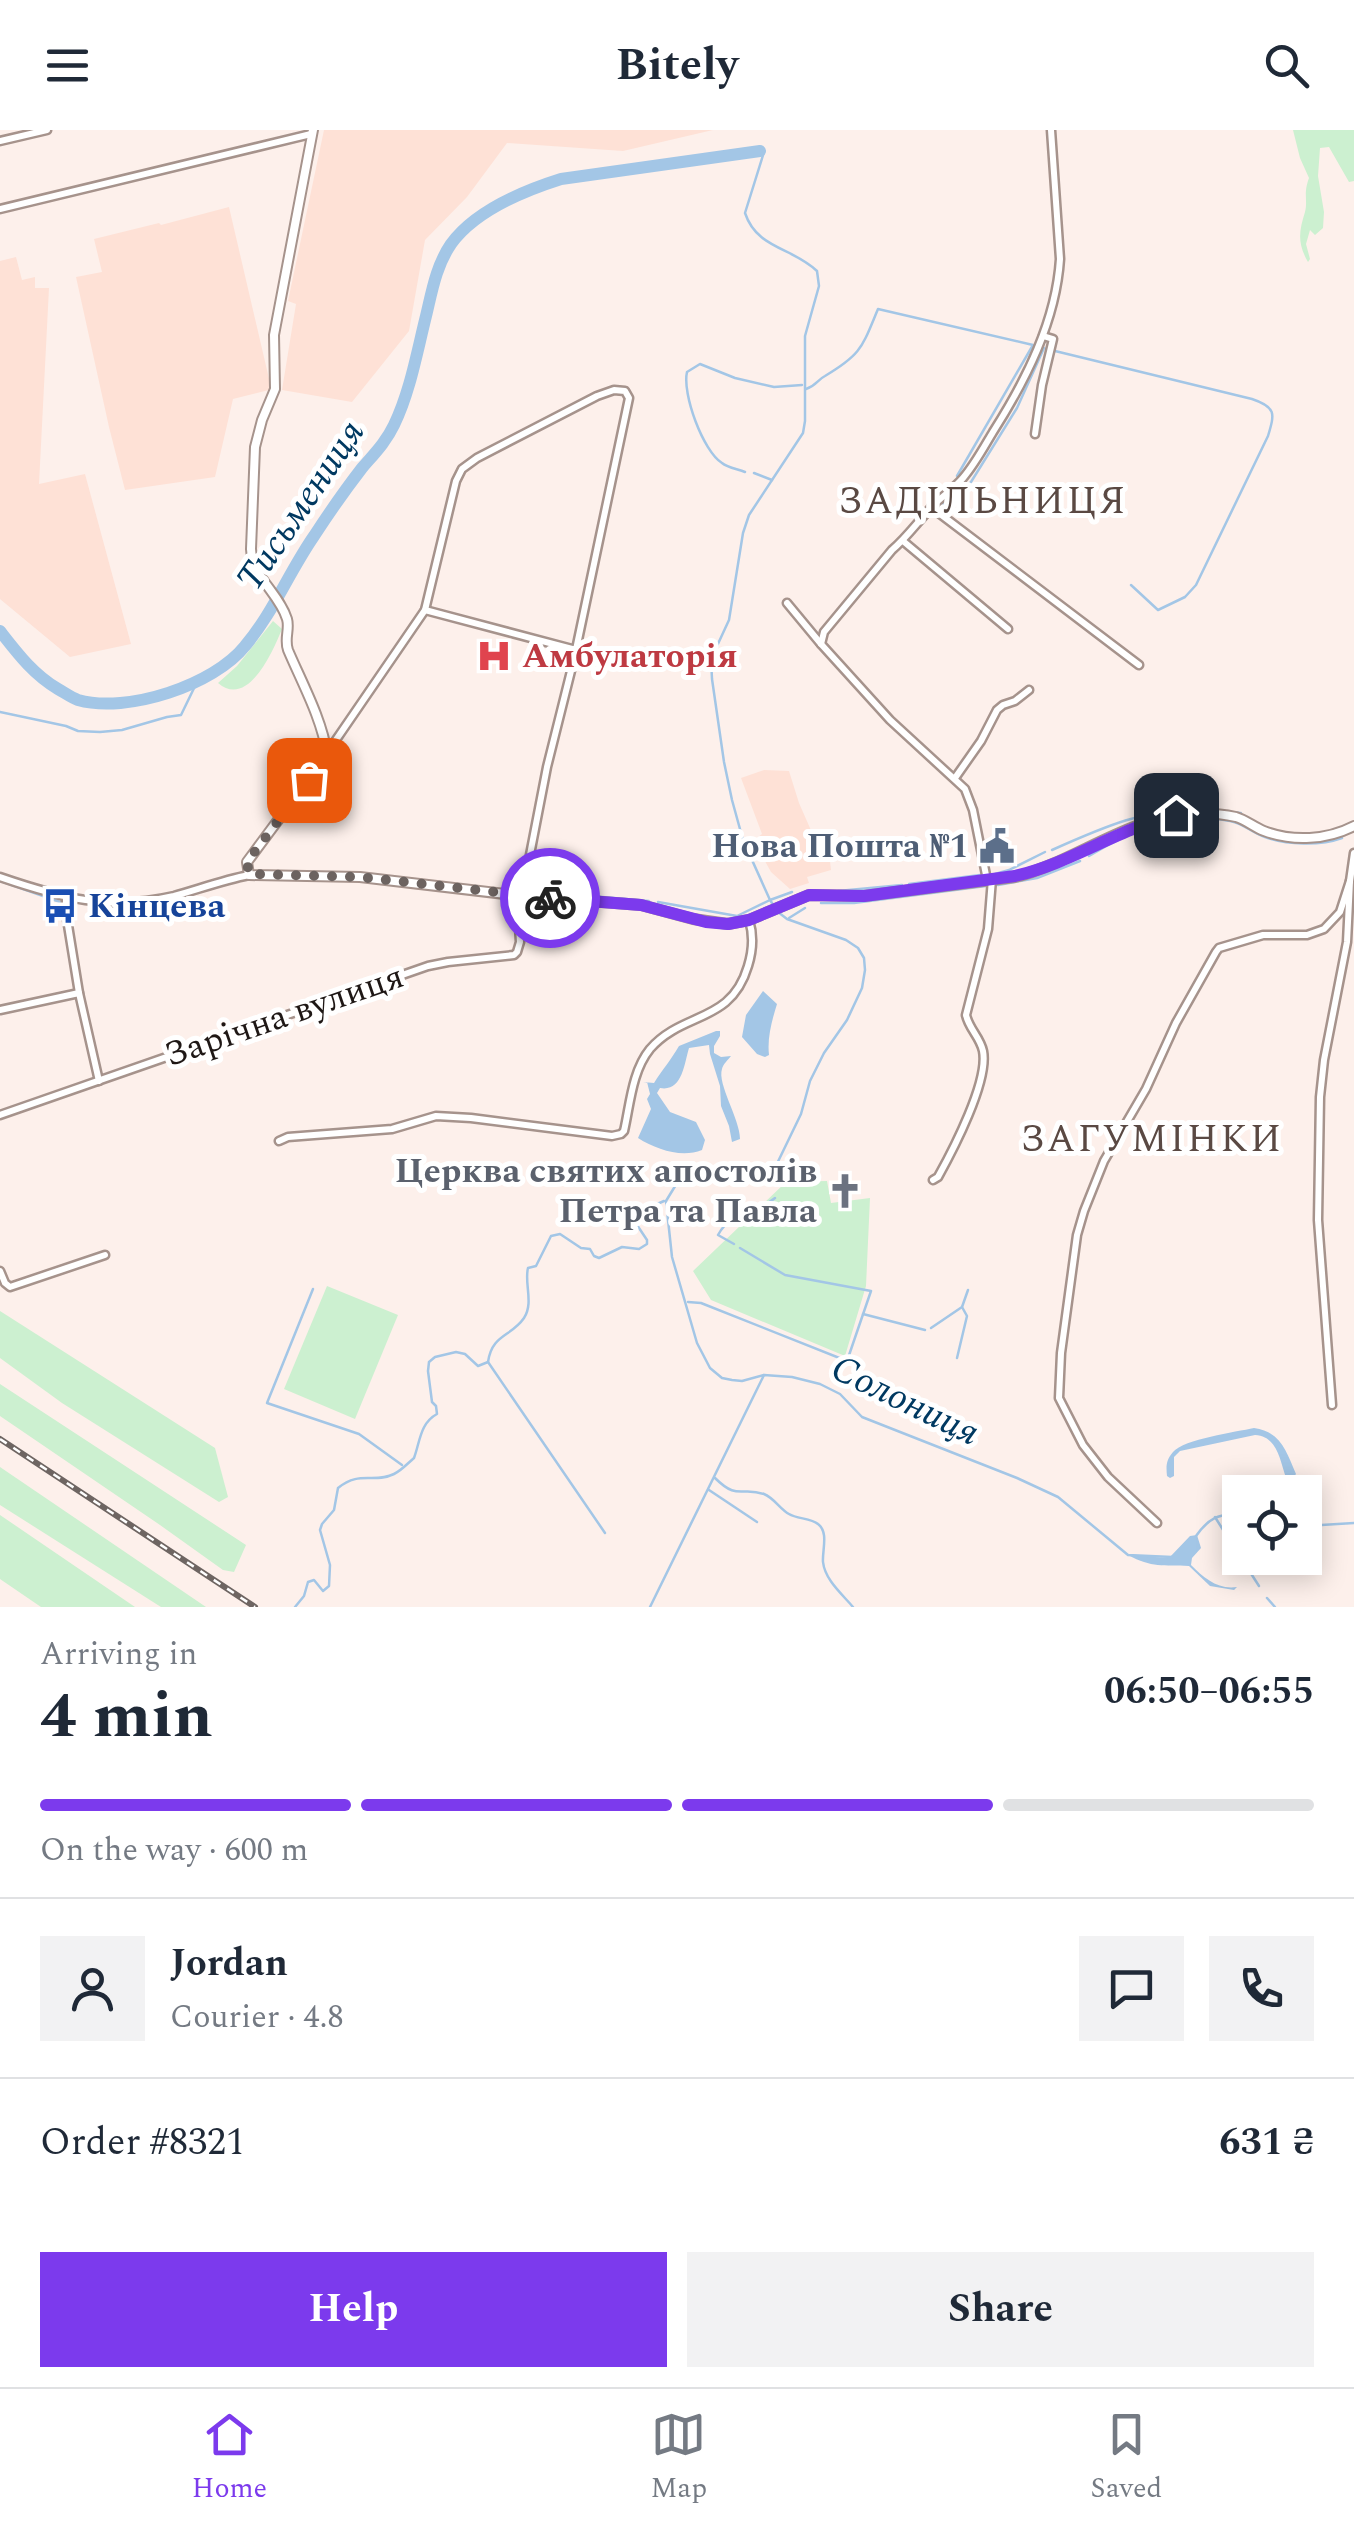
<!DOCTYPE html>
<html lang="en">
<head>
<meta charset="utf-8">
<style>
  body { margin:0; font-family:Spectral,serif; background:#f2f2f3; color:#1f2937; height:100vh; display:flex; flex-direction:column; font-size:38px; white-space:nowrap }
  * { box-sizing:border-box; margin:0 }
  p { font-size:32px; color:#747a83 }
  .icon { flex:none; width:55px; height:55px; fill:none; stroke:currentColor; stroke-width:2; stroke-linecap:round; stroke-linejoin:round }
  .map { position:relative; height:1477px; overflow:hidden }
  .panel { display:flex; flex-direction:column; background:#fff; flex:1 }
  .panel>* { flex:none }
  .tools { position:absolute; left:1222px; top:1345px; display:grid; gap:20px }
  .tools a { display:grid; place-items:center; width:100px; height:100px; border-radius:0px; background:#fff; box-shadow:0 5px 25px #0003; font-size:50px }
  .pin { position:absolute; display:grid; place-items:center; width:85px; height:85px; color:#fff; margin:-42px; border-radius:20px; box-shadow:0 5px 15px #0006 }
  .courier { position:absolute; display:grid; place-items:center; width:100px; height:100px; margin:-50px; border:8px solid #7c3aed; border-radius:50%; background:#fff; color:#222; box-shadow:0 2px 12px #0007 }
  .headline em { font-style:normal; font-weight:700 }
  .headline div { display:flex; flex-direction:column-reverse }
  .headline { display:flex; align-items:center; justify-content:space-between; height:170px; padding:0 40px }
  h1 { font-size:65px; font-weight:700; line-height:75px }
  .bar { display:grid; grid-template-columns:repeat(4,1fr); gap:15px 10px; align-content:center; height:120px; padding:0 40px }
  .bar i { height:12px; border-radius:8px; background:#e0e1e3 }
  .bar .on { background:#7c3aed }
  .bar p { grid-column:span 4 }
  .line { display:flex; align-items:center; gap:25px; padding:0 40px; border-top:2px solid #e0e1e3 }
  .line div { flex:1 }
  .round { display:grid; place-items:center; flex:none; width:105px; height:105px; border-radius:0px; background:#f2f2f3 }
  .cta { display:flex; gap:20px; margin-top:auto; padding:20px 40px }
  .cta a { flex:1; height:115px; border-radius:0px; background:#7c3aed; color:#fff; font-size:40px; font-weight:700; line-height:115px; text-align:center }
  .cta a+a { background:#f2f2f3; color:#1f2937 }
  header { display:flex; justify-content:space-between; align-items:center; height:130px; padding:0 40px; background:#fff; font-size:45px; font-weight:700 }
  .menu { display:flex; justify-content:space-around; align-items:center; height:140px; border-top:2px solid #e0e1e3; background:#fff; font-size:28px; color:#747a83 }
  .menu a { display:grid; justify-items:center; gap:5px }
  .menu .on { color:#7c3aed }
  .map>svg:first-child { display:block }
  .built { fill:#fee1d6 }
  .green { fill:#ccf0d0 }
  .water { fill:#a3c6e6 }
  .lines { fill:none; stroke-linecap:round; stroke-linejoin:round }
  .stream { stroke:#a3c6e6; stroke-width:2.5 }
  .river { stroke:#a3c6e6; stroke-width:12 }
  .minor-casing { stroke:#a6938c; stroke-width:11 }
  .tertiary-casing { stroke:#a6938c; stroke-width:12 }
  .minor { stroke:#fff; stroke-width:6 }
  .tertiary { stroke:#fff; stroke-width:8 }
  .rail-casing { stroke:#6e6562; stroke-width:6 }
  .rail { stroke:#fff; stroke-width:2.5; stroke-dasharray:8; stroke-linecap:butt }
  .done { stroke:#6c6360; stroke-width:10; stroke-dasharray:0 18 }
  .route { stroke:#7c3aed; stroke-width:12 }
  .labels { text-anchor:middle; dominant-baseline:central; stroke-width:10; stroke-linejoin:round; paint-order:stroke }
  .health-label { font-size:35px; font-weight:bold; fill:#be3a42; stroke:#fff; text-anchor:start }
  .service-label { font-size:35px; font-weight:bold; fill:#4e5e75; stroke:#fff; text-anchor:end }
  .transit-label { font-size:35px; font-weight:bold; fill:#164399; stroke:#fff; text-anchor:start }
  .street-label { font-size:35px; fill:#1e1715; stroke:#fff }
  .worship-label { font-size:35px; font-weight:bold; fill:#5b616d; stroke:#fff; text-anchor:end }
  .neighbourhood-label { font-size:38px; letter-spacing:2.5px; fill:#5a4943; stroke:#fff }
  .water-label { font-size:38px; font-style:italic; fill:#003961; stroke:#fff }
</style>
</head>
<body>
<header><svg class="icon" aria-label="menu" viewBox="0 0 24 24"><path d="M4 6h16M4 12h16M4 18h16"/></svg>Bitely<svg class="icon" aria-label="search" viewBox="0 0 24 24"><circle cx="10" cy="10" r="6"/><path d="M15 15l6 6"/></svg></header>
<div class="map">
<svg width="1354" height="1477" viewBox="0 0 1354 1477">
  <rect width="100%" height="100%" fill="#fdf0eb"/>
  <g class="built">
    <polygon points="324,0 713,0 623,21 507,13 467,67 425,110 409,201 352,272 282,260 296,174 288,171"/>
    <polygon points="229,77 270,253 269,260 233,269 215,347 125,360 109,297 76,147 102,142 94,109 159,93 161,95"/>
    <polygon points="16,127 22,150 35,147 35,158 49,158 39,354 85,344 131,514 70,527 0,469 0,131"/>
    <polygon points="764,640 789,641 799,673 817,714 827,712 834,729 830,731 831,740 807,747 809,753 790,759 771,742 761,724 758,707 762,704 741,648"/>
  </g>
  <g class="green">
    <path d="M1293,0H1354V51L1349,52L1329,17L1320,18L1318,46L1324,82L1323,98L1315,105L1310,100L1306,114L1310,129L1308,132C1297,113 1299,101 1305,82C1308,70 1303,64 1309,48L1300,28Z"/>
    <path d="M273,491L282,499C273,521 248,579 218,553L237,536Z"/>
    <polygon points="827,1051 831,1073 870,1068 866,1156 845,1226 711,1170 693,1141 786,1052"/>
    <polygon points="327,1156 398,1185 355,1289 284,1259"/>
    <polygon points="0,1181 215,1318 228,1367 219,1372 62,1273 0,1228"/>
    <polygon points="0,1254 246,1415 234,1442 223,1440 160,1395 0,1286"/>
    <polygon points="0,1337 206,1477 161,1477 0,1375"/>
    <polygon points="0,1385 135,1477 41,1477 0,1449"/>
  </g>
  <g class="water">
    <path d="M763,861L777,874C772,890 767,908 769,925L765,927L757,924L742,907L746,885Z"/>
    <path d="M716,901H720V906L714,916V923L721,927L731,926C728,930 723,934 722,939C717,954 740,989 740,1009L732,1012L729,996L721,976L720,956L710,924L709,915L689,918C684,935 682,962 660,958L657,963L670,982L696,992L705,1010L702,1020C682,1028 657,1020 638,1008L651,979L647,969L650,964L647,952H643L654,953C662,940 671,930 679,916Z"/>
    <path d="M1254,1298C1281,1302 1286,1321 1296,1344L1293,1348H1286C1280,1330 1277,1306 1255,1305L1180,1321L1174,1327V1346L1170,1348L1167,1346C1166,1336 1166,1330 1173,1322C1184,1309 1236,1302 1254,1298Z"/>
    <path d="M1197,1405L1201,1418L1192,1428L1191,1435C1204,1448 1218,1460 1237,1457L1234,1460L1210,1456L1189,1436C1163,1435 1152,1438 1128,1425L1169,1428L1190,1406Z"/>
  </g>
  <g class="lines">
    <g class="stream">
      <path d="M764,22L745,83C757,119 792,117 817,141L819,156L805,206V291L803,303L749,385L743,403L729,490L711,529L712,549L724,632L732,670L743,710L770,770L778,782L787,789L846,810L858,818L864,828L865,840L862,858L847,890L824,923L810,951L801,984L772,1044L764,1049L747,1050L706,1044L689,1047L677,1053L666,1071L672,1127L697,1213L710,1238L722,1248L732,1250L742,1251L764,1245L792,1247L820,1254L840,1264L862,1287L1017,1348L1058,1367L1128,1425L1172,1427"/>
      <path d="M1055,221L1252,269C1276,277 1275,283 1268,306L1196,455L1185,467L1158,480L1131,455"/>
      <path d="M806,259C816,256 817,250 825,246C862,224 862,217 878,179L1033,215L957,346"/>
      <path d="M745,342C738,339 728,338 722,333C703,321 682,264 687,242L700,234L735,248L774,257L802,255"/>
      <polyline points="754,343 772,350"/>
      <polyline points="943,374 971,352 1017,278 1044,218"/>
      <polyline points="0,582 66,596 78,601 100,602 122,600 167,587 181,585 197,552"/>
      <polyline points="1227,682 1241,683"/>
      <path d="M1052,720C1101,698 1150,676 1205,680"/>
      <path d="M1089,726C1129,701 1182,680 1230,691C1243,693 1252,703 1265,707C1287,715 1320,716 1342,708"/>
      <polyline points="995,744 1009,740 1045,722"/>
      <polyline points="0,751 60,772"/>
      <polyline points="909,754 980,745"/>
      <polyline points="998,755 1037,748 1080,731"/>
      <polyline points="532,761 649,771"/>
      <polyline points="838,761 902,755"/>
      <polyline points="658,772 737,786 770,770 792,762"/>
      <polyline points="821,773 854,773 986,756"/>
      <polyline points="789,788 805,778"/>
      <path d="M734,1114L718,1105C732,1079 756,1084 775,1068"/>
      <polyline points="313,1159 267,1273 359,1304 402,1335"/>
      <polyline points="688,1172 701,1173 847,1231 871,1161 785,1145 740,1118"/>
      <polyline points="863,1184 925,1200"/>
      <polyline points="931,1198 962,1177 968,1160"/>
      <polyline points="957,1228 967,1186 962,1177"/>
      <polyline points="488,1232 605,1403"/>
      <path d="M715,1348C738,1371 741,1356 764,1364C774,1368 780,1379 789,1384C797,1389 811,1388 818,1394C829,1402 822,1421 823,1432C825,1450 842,1464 853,1477"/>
      <polyline points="709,1360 757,1392"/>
      <polyline points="1215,1387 1240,1427"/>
      <polyline points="1305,1396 1354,1393"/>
      <path d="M1196,1406C1208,1389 1219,1382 1240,1386"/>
      <polyline points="1241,1428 1259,1456"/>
      <polyline points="1267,1468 1275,1477"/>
      <path d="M295,1477L304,1466L308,1452L314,1450L323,1461L329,1456L330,1435L320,1400L322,1394L334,1380L338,1358C360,1340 373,1354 394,1344C402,1340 408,1333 414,1328C420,1312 420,1293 437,1284L436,1276L432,1272L428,1241L429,1232L435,1227L456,1222L465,1224L478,1236L488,1232C492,1204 511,1207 524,1188C534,1173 524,1153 528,1138L536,1136L551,1106L560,1104L581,1118L590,1119L594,1126L599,1128L622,1117L639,1119L647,1114V1110L635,1092L637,1083L664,1071"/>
      <polyline points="650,1477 764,1245"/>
    </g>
    <path class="river" d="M0,501C18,524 33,544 58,559C65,563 72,568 78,570C127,584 214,555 245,516C273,483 289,442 314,406C329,383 345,360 362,338C374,324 386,312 394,295C410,262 417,222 426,186C432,161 436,136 451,114C475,81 523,61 561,49L760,21"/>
    <defs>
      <g id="minor">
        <polyline points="0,11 47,0"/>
        <polyline points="0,79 311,4"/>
        <polyline points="1035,304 1042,255 1053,209 1043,206"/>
        <polyline points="931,377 1139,535"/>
        <polyline points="903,411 1008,499"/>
        <polyline points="787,473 821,514 890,590 965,659 973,680 987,750"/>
        <polyline points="425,480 576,520"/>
        <path d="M821,514L824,502L892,420C906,408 917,393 929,380C939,368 953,360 963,348C975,334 984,317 993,302C1026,250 1056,191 1060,129L1051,0"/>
        <polyline points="327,623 425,480 456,351 462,339 477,328 597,266 614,260 625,261 629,268 574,529 547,637 522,766"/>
        <polyline points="955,648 981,611 997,580 1003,575 1015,571 1029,560"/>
        <path d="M0,747C61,768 109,781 174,766C199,759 224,750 249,745"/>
        <polyline points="66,768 66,783 79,863 99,951"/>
        <polyline points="0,880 79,863"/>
        <polyline points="0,985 428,836 448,832 514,825 517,822 520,812 517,765"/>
        <path d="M279,1011L288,1007L392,999L436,986L471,988L612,1006L621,1004L624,1001C630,975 632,941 650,919C683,881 731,894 748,836C753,820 754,806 749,790"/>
        <path d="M933,1050L938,1047C953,1020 989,951 983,921C980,907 969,899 966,885L988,799L992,749"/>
        <polyline points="0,1141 5,1153 10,1157 105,1125"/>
        <polyline points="1332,1275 1318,1090 1320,967 1324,930 1347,812 1350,751 1354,723"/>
        <polyline points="1157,1393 1108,1347 1083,1315 1059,1268 1061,1223 1077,1105 1084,1081 1104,1031 1146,959 1176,893 1216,822 1219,818 1263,805 1307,805 1324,799 1340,782 1350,751"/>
      </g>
      <path id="tertiary" d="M313,0L274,205L275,259L262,290L255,317L251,419C252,447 279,463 287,489C290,499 284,509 288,520C302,553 322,589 327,624L247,732L249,745L360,747L522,766L641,775L693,789L728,794L749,790L809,765L864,766L1015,747C1075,732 1127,687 1190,684C1204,683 1222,684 1236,687C1246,690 1254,697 1264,701C1293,712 1327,710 1354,696"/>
    </defs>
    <use href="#minor" class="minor-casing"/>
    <use href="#tertiary" class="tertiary-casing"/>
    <use href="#minor" class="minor"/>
    <use href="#tertiary" class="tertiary"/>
    <defs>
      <polyline id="rail" points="0,1309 255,1477"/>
    </defs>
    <use href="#rail" class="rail-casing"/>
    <use href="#rail" class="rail"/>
  </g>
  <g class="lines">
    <polyline class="done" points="309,650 247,732 249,744 360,747 550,768"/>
    <path class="route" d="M550,768L641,775L706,792L728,794L749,790L809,765L864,766L1015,746C1072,733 1119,698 1176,685"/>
  </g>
  <defs>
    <symbol id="hospital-bare" viewBox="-9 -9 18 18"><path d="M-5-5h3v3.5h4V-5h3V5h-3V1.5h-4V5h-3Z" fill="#e0444e" stroke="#fff" stroke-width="2.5" paint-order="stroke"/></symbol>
    <symbol id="civic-bare" viewBox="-9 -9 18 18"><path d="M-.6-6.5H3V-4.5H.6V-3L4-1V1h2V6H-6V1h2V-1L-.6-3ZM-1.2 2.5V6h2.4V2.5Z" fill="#5c6f8a" stroke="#fff" stroke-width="2.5" paint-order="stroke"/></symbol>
    <symbol id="bus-bare" viewBox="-9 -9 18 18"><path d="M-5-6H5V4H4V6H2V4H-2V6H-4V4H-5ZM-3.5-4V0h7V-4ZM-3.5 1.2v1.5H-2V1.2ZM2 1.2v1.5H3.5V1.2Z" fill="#1a4fb4" stroke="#fff" stroke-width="2.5" paint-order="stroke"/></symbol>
    <symbol id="church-bare" viewBox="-9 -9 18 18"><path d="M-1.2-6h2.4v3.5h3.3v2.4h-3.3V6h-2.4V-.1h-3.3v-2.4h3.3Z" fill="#6b7280" stroke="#fff" stroke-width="2.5" paint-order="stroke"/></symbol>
  </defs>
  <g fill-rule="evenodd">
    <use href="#hospital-bare" x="469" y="501" width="50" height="50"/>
    <use href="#civic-bare" x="972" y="691" width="50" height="50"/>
    <use href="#bus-bare" x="35" y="751" width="50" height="50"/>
    <use href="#church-bare" x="820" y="1036" width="50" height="50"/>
  </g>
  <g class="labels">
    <g class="health-label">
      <text x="522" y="526">Амбулаторія</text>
    </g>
    <g class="service-label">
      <text x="969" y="716">Нова Пошта №1</text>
    </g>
    <g class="transit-label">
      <text x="88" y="776">Кінцева</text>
    </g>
    <g class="street-label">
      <text transform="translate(284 886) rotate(-19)">Зарічна вулиця</text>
    </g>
    <g class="worship-label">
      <text x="817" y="1041">Церква святих апостолів<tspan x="817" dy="40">Петра та Павла</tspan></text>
    </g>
    <g class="neighbourhood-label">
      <text x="983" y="372">ЗАДІЛЬНИЦЯ</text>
      <text x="1152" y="1010">ЗАГУМІНКИ</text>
    </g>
    <g class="water-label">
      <text transform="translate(301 376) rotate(-56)">Тисьмениця</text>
      <text transform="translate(905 1271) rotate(26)">Солониця</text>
    </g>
  </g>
</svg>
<div class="tools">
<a><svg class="icon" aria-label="locate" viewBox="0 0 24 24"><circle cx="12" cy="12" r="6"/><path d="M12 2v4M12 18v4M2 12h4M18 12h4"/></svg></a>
</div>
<div class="pin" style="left:309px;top:650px;background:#ea580c"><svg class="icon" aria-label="bag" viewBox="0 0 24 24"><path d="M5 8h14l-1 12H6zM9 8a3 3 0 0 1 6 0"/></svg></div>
<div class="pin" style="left:1176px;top:685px;background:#1f2937"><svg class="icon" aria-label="home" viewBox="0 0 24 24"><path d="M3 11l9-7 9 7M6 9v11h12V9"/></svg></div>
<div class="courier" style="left:550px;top:768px"><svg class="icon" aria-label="bike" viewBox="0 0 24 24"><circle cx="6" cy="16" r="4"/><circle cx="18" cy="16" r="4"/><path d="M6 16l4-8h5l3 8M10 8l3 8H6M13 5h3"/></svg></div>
</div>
<section class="panel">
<div class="headline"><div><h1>4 min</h1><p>Arriving in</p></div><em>06:50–06:55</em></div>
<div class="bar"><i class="on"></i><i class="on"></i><i class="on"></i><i></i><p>On the way · 600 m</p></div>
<div class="line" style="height:180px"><a class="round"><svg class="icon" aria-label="person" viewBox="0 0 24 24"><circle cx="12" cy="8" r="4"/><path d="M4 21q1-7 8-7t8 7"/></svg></a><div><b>Jordan</b><p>Courier · 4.8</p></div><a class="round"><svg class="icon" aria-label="chat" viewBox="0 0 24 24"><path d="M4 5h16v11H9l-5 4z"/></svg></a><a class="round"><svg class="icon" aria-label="phone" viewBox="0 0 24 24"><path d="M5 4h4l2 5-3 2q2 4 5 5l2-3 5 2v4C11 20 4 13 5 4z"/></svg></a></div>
<div class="line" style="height:130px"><div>Order #8321</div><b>631 ₴</b></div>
<div class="cta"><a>Help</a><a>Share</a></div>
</section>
<nav class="menu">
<a class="on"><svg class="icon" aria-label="home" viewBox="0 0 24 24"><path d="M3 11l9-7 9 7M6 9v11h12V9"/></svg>Home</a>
<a><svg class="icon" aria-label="map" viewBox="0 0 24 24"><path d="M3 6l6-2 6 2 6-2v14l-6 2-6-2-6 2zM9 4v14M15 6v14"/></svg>Map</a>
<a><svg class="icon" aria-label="saved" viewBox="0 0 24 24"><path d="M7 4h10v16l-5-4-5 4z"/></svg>Saved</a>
</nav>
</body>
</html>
